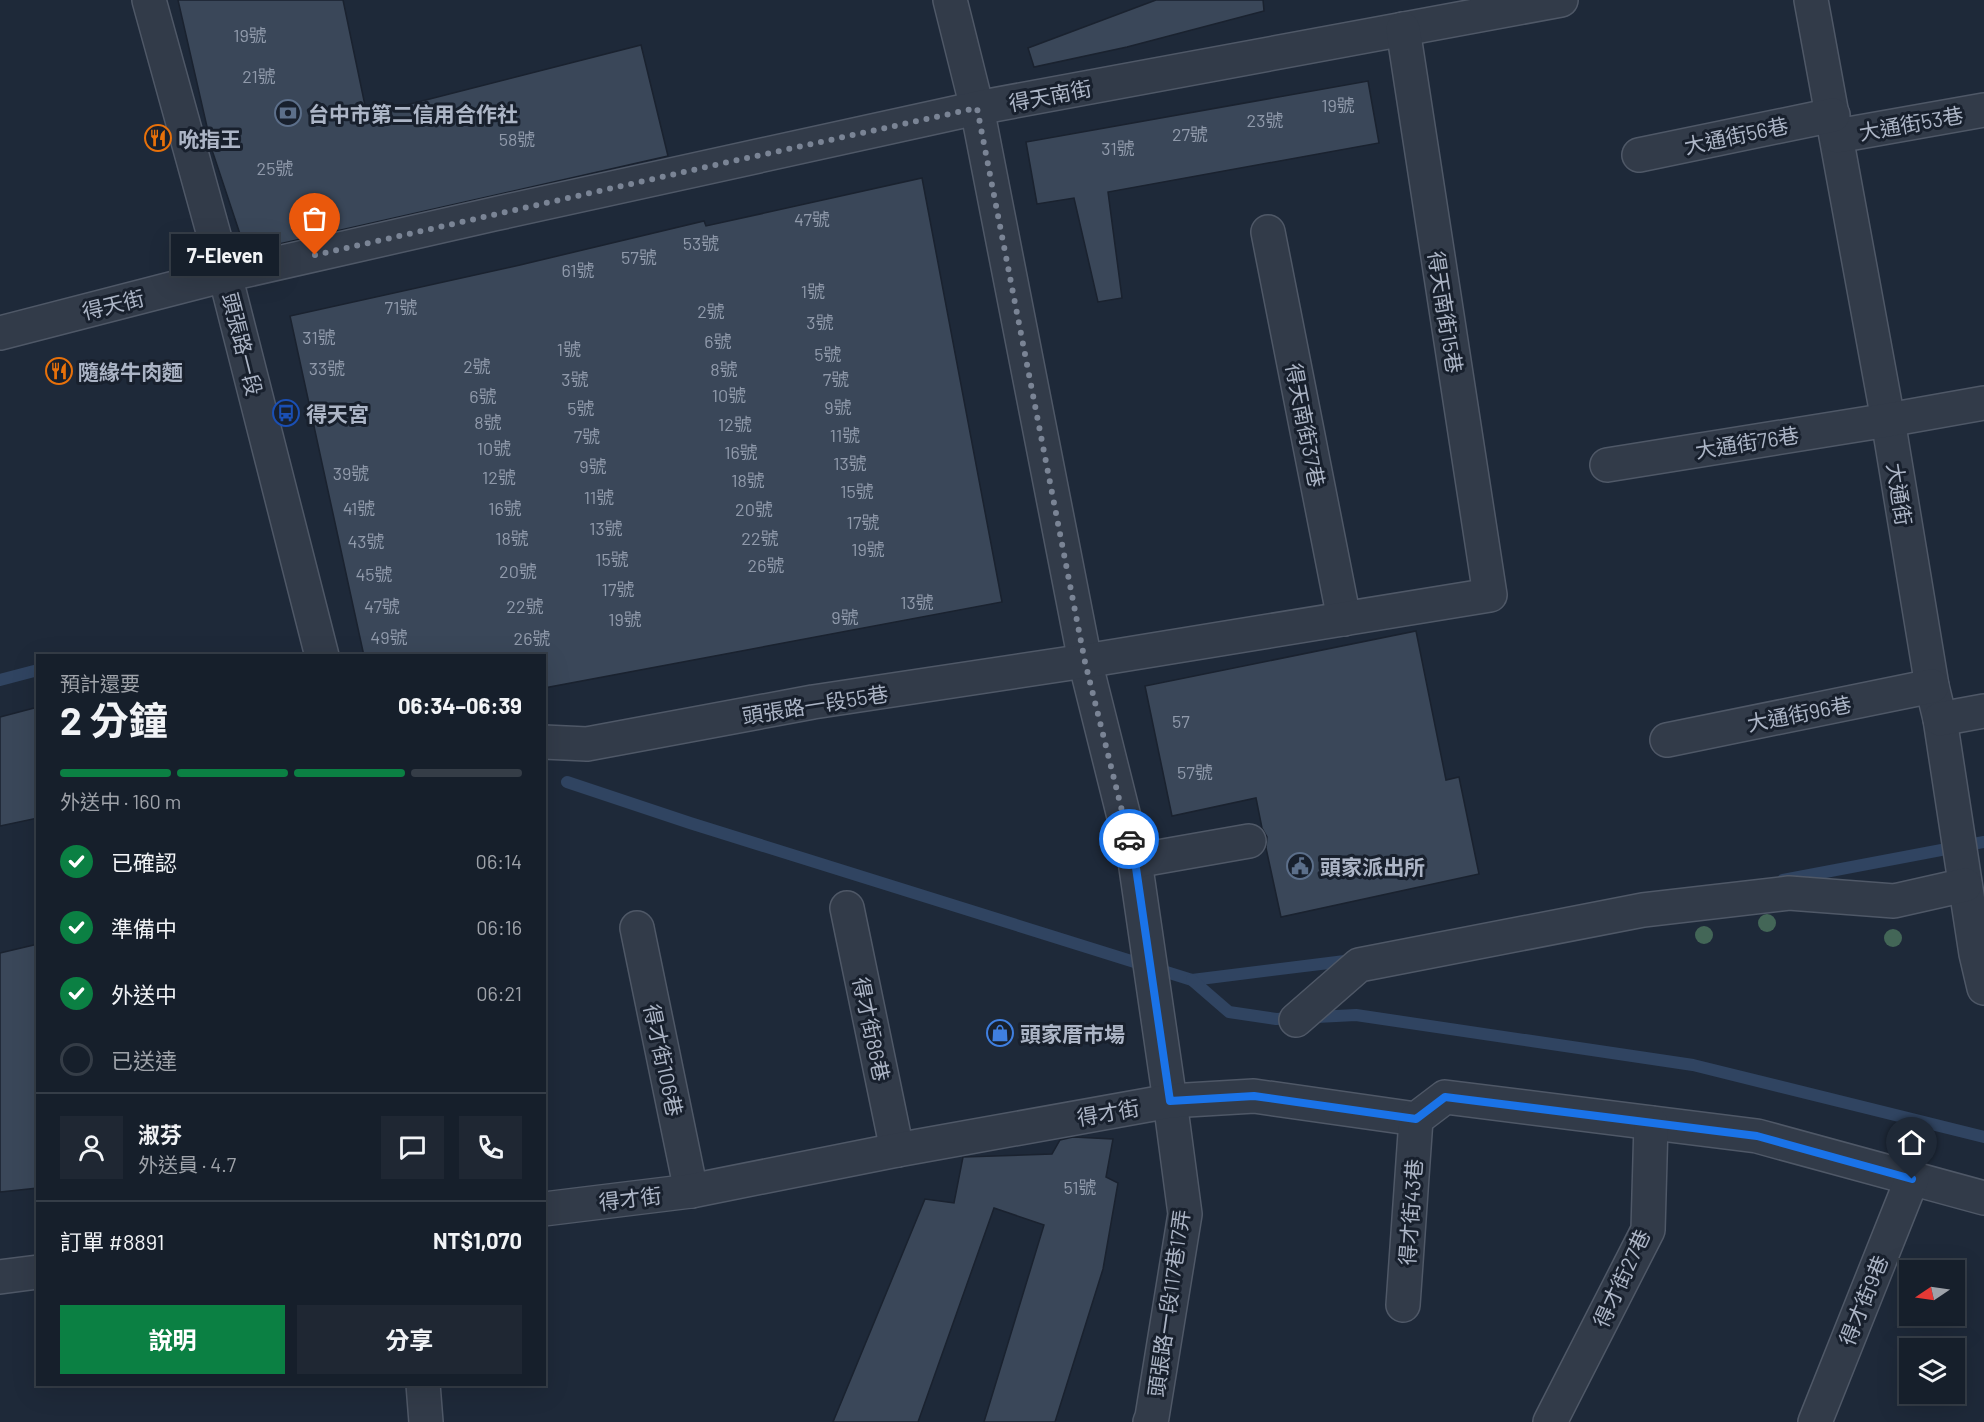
<!DOCTYPE html>
<html lang="zh-TW">
<head>
<meta charset="utf-8">
<style>
  body { margin:0; font-family:Barlow,"Noto Sans TC",sans-serif; background:#1f2733; color:#f1f3f6; height:100vh; display:flex; flex-direction:column; font-size:22px; white-space:nowrap }
  * { box-sizing:border-box; margin:0 }
  p { font-size:20px; color:#9ea2a9 }
  .icon { flex:none; width:33px; height:33px; fill:none; stroke:currentColor; stroke-width:2; stroke-linecap:round; stroke-linejoin:round }
  .map { position:relative; flex:1; overflow:hidden }
  .drawer { position:absolute; left:36px; top:654px; width:510px; height:732px; display:flex; flex-direction:column; background:#161f2b; border-radius:0px; box-shadow:0 6px 24px #0002,0 0 0 2px #353d47 }
  .drawer>* { flex:none }
  .needle { width:39px; rotate:257deg }
  .buttons { position:absolute; left:1899px; top:1260px; display:grid; gap:12px }
  .buttons a { display:grid; place-items:center; width:66px; height:66px; border-radius:0px; background:#161f2b; box-shadow:0 6px 24px #0002,0 0 0 2px #353d47; font-size:30px }
  .pin { position:absolute; display:grid; place-items:center; width:51px; height:51px; color:#fff; margin:-62px -26px; border-radius:50% 50% 50% 0; rotate:-45deg; box-shadow:0 0 6px #0007 }
  .pin .icon { rotate:45deg }
  .courier { position:absolute; display:grid; place-items:center; width:60px; height:60px; margin:-30px; border:4px solid #1a73e8; border-radius:50%; background:#fff; color:#222; box-shadow:0 2px 8px #0007 }
  .bubble { position:absolute; height:42px; border-radius:0px; background:#161f2b; box-shadow:0 6px 24px #0002,0 0 0 2px #353d47; font-size:20px; font-weight:700; line-height:42px; text-align:center }
  .summary em { font-style:normal; font-weight:700 }
  .summary div { display:flex; flex-direction:column-reverse }
  .summary { display:flex; align-items:center; justify-content:space-between; height:102px; padding:0 24px }
  h1 { font-size:39px; font-weight:700; line-height:45px }
  .bar { display:grid; grid-template-columns:repeat(4,1fr); gap:9px 6px; align-content:center; height:72px; padding:0 24px }
  .bar i { height:8px; border-radius:4px; background:#353d47 }
  .bar .on { background:#0b8043 }
  .bar p { grid-column:span 4 }
  .line { display:flex; align-items:center; gap:15px; padding:0 24px; border-top:2px solid #353d47 }
  .line div { flex:1 }
  .round { display:grid; place-items:center; flex:none; width:63px; height:63px; border-radius:0px; background:#1f2733 }
  ol { padding:0 24px; list-style:none }
  li { display:flex; align-items:center; gap:18px; height:66px }
  li p { margin-inline-start:auto }
  li .icon { padding:6px; border-radius:50%; background:#0b8043; color:#fff; stroke-width:4 }
  li:last-child { color:#9ea2a9 }
  li i { width:33px; height:33px; border:3px solid #353d47; border-radius:50% }
  .button { display:flex; gap:12px; margin-top:auto; padding:12px 24px }
  .button a { flex:1; height:69px; border-radius:0px; background:#0b8043; color:#fff; font-size:24px; font-weight:700; line-height:69px; text-align:center }
  .button a+a { background:#1f2733; color:#f1f3f6 }
  .map>svg:first-child { display:block }
  .lines { fill:none; stroke-linecap:round; stroke-linejoin:round }
  .stream { stroke:#304461; stroke-width:12 }
  .building { fill:#3a4759; stroke:#1a222f; stroke-width:1.5 }
  .minor-casing { stroke:#4f5867; stroke-width:36 }
  .minor { stroke:#323b49; stroke-width:33 }
  .tree { fill:#436657 }
  .done { stroke:#7a8495; stroke-width:6; stroke-dasharray:0 10.8 }
  .route { stroke:#1a73e8; stroke-width:8 }
  .labels { text-anchor:middle; dominant-baseline:central; stroke-width:6; stroke-linejoin:round; paint-order:stroke }
  .number-label { font-size:18px; fill:#909aab }
  .street-label { font-size:21px; fill:#acb5c6; stroke:#18202d }
  .poi-label { font-size:21px; font-weight:bold; fill:#acb5c6; stroke:#18202d; text-anchor:start }
</style>
</head>
<body>
<div class="map">
<svg width="1984" height="1422" viewBox="0 0 1984 1422">
  <rect width="100%" height="100%" fill="#1e2939"/>
  <g class="lines">
    <g class="stream">
      <polyline points="0,680 38,670"/>
      <polyline points="567,782 690,823 1192,980 1353,960"/>
      <polyline points="1783,880 1984,842"/>
      <polyline points="1192,980 1229,1012 1276,1019 1356,1015 1693,1065 1984,1137"/>
    </g>
  </g>
  <g class="building">
    <polygon points="178,0 343,0 367,115 641,45 668,156 257,249 242,240 213,153"/>
    <polygon points="1156,0 1263,0 1264,11 1127,47 1034,67 1028,48"/>
    <polygon points="1368,81 1379,143 1108,192 1122,298 1098,302 1074,198 1037,204 1026,142"/>
    <polygon points="922,178 1002,602 544,688 544,656 364,656 290,316 520,265 704,221 706,226"/>
    <polygon points="1416,631 1446,780 1459,777 1479,874 1281,917 1266,848 1267,837 1262,828 1256,798 1172,816 1145,686"/>
    <polygon points="38,707 38,818 0,826 0,717"/>
    <polygon points="38,944 38,1188 0,1192 0,953"/>
    <polygon points="1073,1137 1113,1139 1106,1177 1118,1183 1103,1269 1055,1422 984,1422 1044,1225 994,1208 918,1422 833,1422 925,1199 954,1203 963,1157 1052,1154 1060,1140"/>
  </g>
  <g class="lines">
    <defs>
      <g id="minor">
        <polyline points="149,0 225,275 322,656"/>
        <polyline points="950,0 977,108 1085,661 1135,861 1170,1101 1185,1214 1152,1417 1150,1422"/>
        <polyline points="1811,0 1888,420 1932,686 1940,719 1976,954 1984,988"/>
        <polyline points="1837,136 1984,110"/>
        <polyline points="1639,155 1833,115"/>
        <polyline points="1268,232 1344,619"/>
        <polyline points="0,333 225,275 494,214 977,108 1561,0"/>
        <polyline points="1607,465 1888,420 1984,403"/>
        <polyline points="1940,719 1984,711"/>
        <polyline points="1667,740 1932,686"/>
        <polyline points="544,742 587,744 813,702 1085,661 1490,595 1403,29"/>
        <polyline points="1135,861 1249,841"/>
        <polyline points="847,908 897,1150"/>
        <polyline points="637,928 691,1191"/>
        <polyline points="1296,1020 1359,965 1643,910 1789,893 1894,901 1965,885"/>
        <polyline points="544,1209 691,1191 897,1150 1170,1101 1254,1096 1416,1119 1445,1097 1757,1136 1984,1198"/>
        <polyline points="0,1277 38,1272"/>
        <polyline points="1403,1305 1416,1119"/>
        <polyline points="423,1384 426,1422"/>
        <polyline points="1550,1422 1648,1230 1651,1123"/>
        <polyline points="1815,1422 1912,1179"/>
      </g>
    </defs>
    <use href="#minor" class="minor-casing"/>
    <use href="#minor" class="minor"/>
  </g>
  <g class="tree">
    <circle cx="1767" cy="923" r="9"/>
    <circle cx="1704" cy="935" r="9"/>
    <circle cx="1893" cy="938" r="9"/>
  </g>
  <g class="lines">
    <polyline class="done" points="315,255 715,165 977,108 1085,662 1129,839"/>
    <polyline class="route" points="1129,839 1135,861 1170,1101 1254,1096 1416,1119 1445,1097 1757,1136 1912,1179"/>
  </g>
  <defs>
    <symbol id="bank-ring" viewBox="-11 -11 22 22"><circle r="9.5" fill="#18202d" stroke="#5c6f8a" stroke-width="1.5"/><path d="M-6-4H6V4H-6ZM0-2.3a2.3 2.3 0 1 0 0 4.6a2.3 2.3 0 1 0 0-4.6Z" fill="#5c6f8a"/></symbol>
    <symbol id="restaurant-ring" viewBox="-11 -11 22 22"><circle r="9.5" fill="#18202d" stroke="#e8710a" stroke-width="1.5"/><path d="M-5-6h1v4h1v-4h1v4h1v-4h1v5L-1.5 .5V6h-2V.5L-5-1ZM5-6V6H3V1.5H1.5Q1.5-4 5-6Z" fill="#e8710a"/></symbol>
    <symbol id="bus-ring" viewBox="-11 -11 22 22"><circle r="9.5" fill="#18202d" stroke="#1a4fb4" stroke-width="1.5"/><path d="M-5-6H5V4H4V6H2V4H-2V6H-4V4H-5ZM-3.5-4V0h7V-4ZM-3.5 1.2v1.5H-2V1.2ZM2 1.2v1.5H3.5V1.2Z" fill="#1a4fb4"/></symbol>
    <symbol id="civic-ring" viewBox="-11 -11 22 22"><circle r="9.5" fill="#18202d" stroke="#5c6f8a" stroke-width="1.5"/><path d="M-.6-6.5H3V-4.5H.6V-3L4-1V1h2V6H-6V1h2V-1L-.6-3ZM-1.2 2.5V6h2.4V2.5Z" fill="#5c6f8a"/></symbol>
    <symbol id="shop-ring" viewBox="-11 -11 22 22"><circle r="9.5" fill="#18202d" stroke="#3f7fe0" stroke-width="1.5"/><path d="M-5-2.5h2.3a2.7 3.5 0 0 1 5.4 0H5L5.5 6h-11ZM-1.5-2.5h3a1.5 2.3 0 0 0-3 0Z" fill="#3f7fe0"/></symbol>
  </defs>
  <g fill-rule="evenodd">
    <use href="#bank-ring" x="273" y="98" width="30" height="30"/>
    <use href="#restaurant-ring" x="143" y="123" width="30" height="30"/>
    <use href="#restaurant-ring" x="44" y="356" width="30" height="30"/>
    <use href="#bus-ring" x="271" y="398" width="30" height="30"/>
    <use href="#civic-ring" x="1285" y="851" width="30" height="30"/>
    <use href="#shop-ring" x="985" y="1018" width="30" height="30"/>
  </g>
  <g class="labels">
    <g class="number-label">
      <text x="250" y="35">19號</text>
      <text x="259" y="76">21號</text>
      <text x="1338" y="105">19號</text>
      <text x="1265" y="120">23號</text>
      <text x="1190" y="134">27號</text>
      <text x="517" y="139">58號</text>
      <text x="1118" y="148">31號</text>
      <text x="275" y="168">25號</text>
      <text x="812" y="219">47號</text>
      <text x="701" y="243">53號</text>
      <text x="639" y="257">57號</text>
      <text x="578" y="270">61號</text>
      <text x="813" y="291">1號</text>
      <text x="401" y="307">71號</text>
      <text x="711" y="311">2號</text>
      <text x="820" y="322">3號</text>
      <text x="319" y="337">31號</text>
      <text x="718" y="341">6號</text>
      <text x="569" y="349">1號</text>
      <text x="828" y="354">5號</text>
      <text x="477" y="366">2號</text>
      <text x="327" y="368">33號</text>
      <text x="724" y="369">8號</text>
      <text x="575" y="379">3號</text>
      <text x="836" y="379">7號</text>
      <text x="729" y="395">10號</text>
      <text x="483" y="396">6號</text>
      <text x="838" y="407">9號</text>
      <text x="581" y="408">5號</text>
      <text x="488" y="422">8號</text>
      <text x="735" y="424">12號</text>
      <text x="845" y="435">11號</text>
      <text x="587" y="436">7號</text>
      <text x="494" y="448">10號</text>
      <text x="741" y="452">16號</text>
      <text x="850" y="463">13號</text>
      <text x="593" y="466">9號</text>
      <text x="351" y="473">39號</text>
      <text x="499" y="477">12號</text>
      <text x="748" y="480">18號</text>
      <text x="857" y="491">15號</text>
      <text x="599" y="497">11號</text>
      <text x="359" y="508">41號</text>
      <text x="505" y="508">16號</text>
      <text x="754" y="509">20號</text>
      <text x="863" y="522">17號</text>
      <text x="606" y="528">13號</text>
      <text x="512" y="538">18號</text>
      <text x="760" y="538">22號</text>
      <text x="366" y="541">43號</text>
      <text x="868" y="549">19號</text>
      <text x="612" y="559">15號</text>
      <text x="766" y="565">26號</text>
      <text x="518" y="571">20號</text>
      <text x="374" y="574">45號</text>
      <text x="618" y="589">17號</text>
      <text x="917" y="602">13號</text>
      <text x="382" y="606">47號</text>
      <text x="525" y="606">22號</text>
      <text x="845" y="617">9號</text>
      <text x="625" y="619">19號</text>
      <text x="389" y="637">49號</text>
      <text x="532" y="638">26號</text>
      <text x="1181" y="721">57</text>
      <text x="1195" y="772">57號</text>
      <text x="1080" y="1187">51號</text>
    </g>
    <g class="street-label">
      <text transform="translate(1050 95) rotate(-11)">得天南街</text>
      <text transform="translate(1911 123) rotate(-10)">大通街53巷</text>
      <text transform="translate(1736 135) rotate(-12)">大通街56巷</text>
      <text transform="translate(113 304) rotate(-14)">得天街</text>
      <text transform="translate(1446 312) rotate(81)">得天南街15巷</text>
      <text transform="translate(243 344) rotate(76)">頭張路一段</text>
      <text transform="translate(1306 425) rotate(79)">得天南街37巷</text>
      <text transform="translate(1747 442) rotate(-9)">大通街76巷</text>
      <text transform="translate(1900 494) rotate(81)">大通街</text>
      <text transform="translate(815 704) rotate(-9)">頭張路一段55巷</text>
      <text transform="translate(1799 713) rotate(-11)">大通街96巷</text>
      <text transform="translate(872 1029) rotate(78)">得才街86巷</text>
      <text transform="translate(664 1060) rotate(78)">得才街106巷</text>
      <text transform="translate(1108 1112) rotate(-10)">得才街</text>
      <text transform="translate(630 1198) rotate(-7)">得才街</text>
      <text transform="translate(1410 1212) rotate(-86)">得才街43巷</text>
      <text transform="translate(1621 1278) rotate(-65)">得才街27巷</text>
      <text transform="translate(1863 1300) rotate(-68)">得才街9巷</text>
      <text transform="translate(1168 1303) rotate(-82)">頭張路一段117巷17弄</text>
    </g>
    <g class="poi-label">
      <text x="308" y="113">台中市第二信用合作社</text>
      <text x="178" y="138">吮指王</text>
      <text x="78" y="371">隨緣牛肉麵</text>
      <text x="306" y="413">得天宮</text>
      <text x="1320" y="866">頭家派出所</text>
      <text x="1020" y="1033">頭家厝市場</text>
    </g>
  </g>
</svg>
<div class="buttons">
<a><svg class="needle" viewBox="-14 -14 28 28"><path d="M0-13l5 13h-10z" fill="#e53935"/><path d="M0 13l5-13h-10z" fill="#9ea2a9"/></svg></a>
<a><svg class="icon" aria-label="layers" viewBox="0 0 24 24"><path d="M12 4l9 5-9 5-9-5zM3 14l9 5 9-5"/></svg></a>
</div>
<div class="pin" style="left:315px;top:255px;background:#ea580c"><svg class="icon" aria-label="bag" viewBox="0 0 24 24"><path d="M5 8h14l-1 12H6zM9 8a3 3 0 0 1 6 0"/></svg></div>
<div class="pin" style="left:1912px;top:1179px;background:#1f2937"><svg class="icon" aria-label="home" viewBox="0 0 24 24"><path d="M3 11l9-7 9 7M6 9v11h12V9"/></svg></div>
<div class="courier" style="left:1129px;top:839px"><svg class="icon" aria-label="car" viewBox="0 0 24 24"><path d="M5 17H2v-5l4-1 3-4h7l3 4 3 1v5h-3M9 17h6M6 11h13"/><circle cx="7" cy="17" r="2"/><circle cx="17" cy="17" r="2"/></svg></div>
<div class="bubble" style="left:171px;top:234px;width:108px">7-Eleven</div>
<section class="drawer">
<div class="summary"><div><h1>2 分鐘</h1><p>預計還要</p></div><em>06:34–06:39</em></div>
<div class="bar"><i class="on"></i><i class="on"></i><i class="on"></i><i></i><p>外送中 · 160 m</p></div>
<ol>
<li><svg class="icon" aria-label="check" viewBox="0 0 24 24"><path d="M5 12l5 5 9-10"/></svg>已確認<p>06:14</p></li>
<li><svg class="icon" aria-label="check" viewBox="0 0 24 24"><path d="M5 12l5 5 9-10"/></svg>準備中<p>06:16</p></li>
<li><svg class="icon" aria-label="check" viewBox="0 0 24 24"><path d="M5 12l5 5 9-10"/></svg>外送中<p>06:21</p></li>
<li><i></i>已送達</li>
</ol>
<div class="line" style="height:108px"><a class="round"><svg class="icon" aria-label="person" viewBox="0 0 24 24"><circle cx="12" cy="8" r="4"/><path d="M4 21q1-7 8-7t8 7"/></svg></a><div><b>淑芬</b><p>外送員 · 4.7</p></div><a class="round"><svg class="icon" aria-label="chat" viewBox="0 0 24 24"><path d="M4 5h16v11H9l-5 4z"/></svg></a><a class="round"><svg class="icon" aria-label="phone" viewBox="0 0 24 24"><path d="M5 4h4l2 5-3 2q2 4 5 5l2-3 5 2v4C11 20 4 13 5 4z"/></svg></a></div>
<div class="line" style="height:78px"><div>訂單 #8891</div><b>NT$1,070</b></div>
<div class="button"><a>說明</a><a>分享</a></div>
</section>
</div>
</body>
</html>
